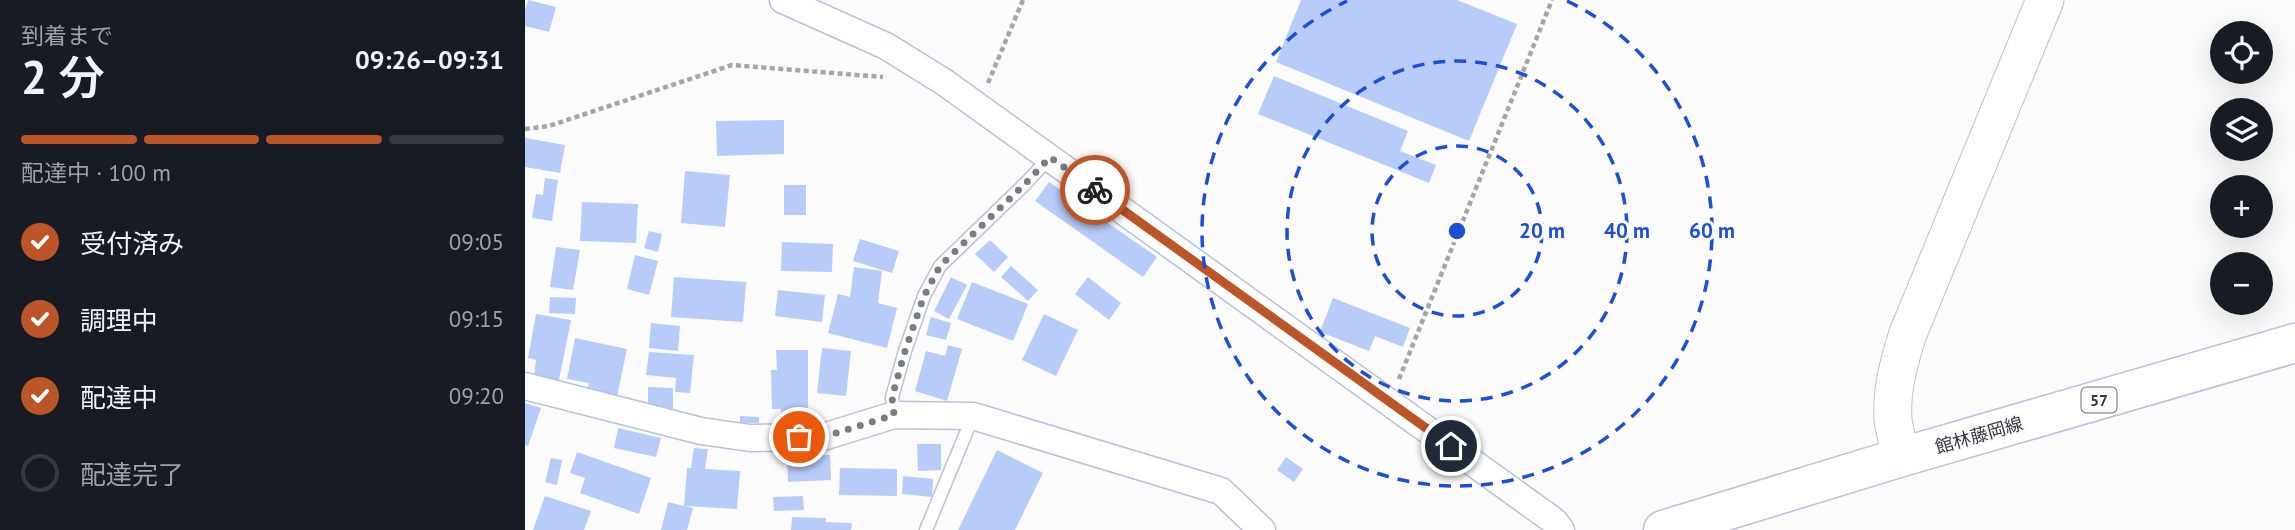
<!DOCTYPE html>
<html lang="ja">
<head>
<meta charset="utf-8">
<style>
  body { margin:0; font-family:"PT Sans","Noto Sans JP",sans-serif; background:#20242c; color:#f1f3f6; height:100vh; display:flex; flex-direction:column; font-size:26px; white-space:nowrap }
  * { box-sizing:border-box; margin:0 }
  p { font-size:23px; color:#9ea1a6 }
  .icon { flex:none; width:38px; height:38px; fill:none; stroke:currentColor; stroke-width:2; stroke-linecap:round; stroke-linejoin:round }
  .map { position:relative; flex:1; overflow:hidden }
  .side { display:flex; flex-direction:column; background:#171b24; width:525px }
  .side>* { flex:none }
  .tools { position:absolute; left:1685px; top:21px; display:grid; gap:14px }
  .tools a { display:grid; place-items:center; width:63px; height:63px; border-radius:50%; background:#171b24; box-shadow:0 7px 28px #0002; font-size:35px }
  .pin { position:absolute; display:grid; place-items:center; width:60px; height:60px; color:#fff; margin:-30px; border:4px solid #fff; border-radius:50%; box-shadow:0 2px 7px #0007 }
  .courier { position:absolute; display:grid; place-items:center; width:70px; height:70px; margin:-35px; border:5px solid #bc5628; border-radius:50%; background:#fff; color:#222; box-shadow:0 2px 9px #0007 }
  .overview em { font-style:normal; font-weight:600 }
  .overview div { display:flex; flex-direction:column-reverse }
  .overview { display:flex; align-items:center; justify-content:space-between; height:119px; padding:0 21px }
  h1 { font-size:46px; font-weight:600; line-height:52px }
  .bar { display:grid; grid-template-columns:repeat(4,1fr); gap:10px 7px; align-content:center; height:84px; padding:0 21px }
  .bar i { height:9px; border-radius:5px; background:#363941 }
  .bar .current { background:#bc5628 }
  .bar p { grid-column:span 4 }
  ol { padding:0 21px; list-style:none }
  li { display:flex; align-items:center; gap:21px; height:77px }
  li p { margin-inline-start:auto }
  li .icon { padding:7px; border-radius:50%; background:#bc5628; color:#fff; stroke-width:4 }
  li:last-child { color:#9ea1a6 }
  li i { width:38px; height:38px; border:4px solid #363941; border-radius:50% }
  main { display:flex; flex:1; min-height:0 }
  .map>svg:first-child { display:block }
  .building { fill:#b8ccfa }
  .lines { fill:none; stroke-linecap:round; stroke-linejoin:round }
  .lane-casing { stroke:#b7c1d9; stroke-width:15 }
  .street-casing { stroke:#b7c1d9; stroke-width:29 }
  .secondary-casing { stroke:#b7c1d9; stroke-width:39 }
  .primary-casing { stroke:#b7c1d9; stroke-width:41 }
  .path { stroke:#a3a5a9; stroke-width:4.5; stroke-dasharray:5 3.5; stroke-linecap:butt }
  .lane { stroke:#fff; stroke-width:12 }
  .street { stroke:#fff; stroke-width:26 }
  .secondary { stroke:#fff; stroke-width:37 }
  .primary { stroke:#fff; stroke-width:38 }
  .done { stroke:#7a7c82; stroke-width:7; stroke-dasharray:0 12.6 }
  .route { stroke:#bc5628; stroke-width:9 }
  .ring { fill:none; stroke:#1d4ed8; stroke-width:3.5; stroke-dasharray:12 9 }
  .labels { text-anchor:middle; dominant-baseline:central; stroke-width:6; stroke-linejoin:round; paint-order:stroke }
  .shield { fill:#fbfbfb; stroke:#707279; stroke-width:2 }
  .shield-label { font-size:16px; font-weight:bold; fill:#343841 }
  .street-label { font-size:18px; fill:#343841; stroke:#fbfbfb }
  .centre { fill:#1d4ed8; stroke:#fbfbfb; stroke-width:3.5 }
  .ring-label { font-size:21px; text-anchor:middle; font-weight:bold; fill:#1d4ed8; stroke:#fbfbfb; stroke-width:6; stroke-linejoin:round; paint-order:stroke }
</style>
</head>
<body>
<main>
<section class="side">
<div class="overview"><div><h1>2 分</h1><p>到着まで</p></div><em>09:26–09:31</em></div>
<div class="bar"><i class="current"></i><i class="current"></i><i class="current"></i><i></i><p>配達中 · 100 m</p></div>
<ol>
<li><svg class="icon" aria-label="check" viewBox="0 0 24 24"><path d="M5 12l5 5 9-10"/></svg>受付済み<p>09:05</p></li>
<li><svg class="icon" aria-label="check" viewBox="0 0 24 24"><path d="M5 12l5 5 9-10"/></svg>調理中<p>09:15</p></li>
<li><svg class="icon" aria-label="check" viewBox="0 0 24 24"><path d="M5 12l5 5 9-10"/></svg>配達中<p>09:20</p></li>
<li><i></i>配達完了</li>
</ol>
</section>
<div class="map">
<svg width="1770" height="530" viewBox="0 0 1770 530">
  <rect width="100%" height="100%" fill="#fbfbfb"/>
  <g class="building">
    <polygon points="3,0 31,7 24,32 0,26 0,10"/>
    <polygon points="776,0 932,0 992,24 944,141 751,62"/>
    <polygon points="749,76 883,131 875,151 911,165 904,183 733,114"/>
    <polygon points="259,120 259,154 192,156 191,121"/>
    <polygon points="0,138 40,145 35,173 0,167"/>
    <polygon points="160,171 205,175 200,227 156,223"/>
    <polygon points="20,178 33,180 27,221 7,218 11,194 18,195"/>
    <polygon points="524,182 632,257 618,277 510,201"/>
    <rect x="259" y="185" width="22" height="30"/>
    <polygon points="57,202 113,204 111,243 55,241"/>
    <polygon points="124,231 137,234 133,252 119,248"/>
    <polygon points="335,239 374,251 367,273 328,261"/>
    <polygon points="465,240 483,257 469,272 450,254"/>
    <polygon points="257,242 308,244 307,272 256,271"/>
    <polygon points="31,247 55,250 48,290 25,287"/>
    <polygon points="110,255 133,261 124,295 102,289"/>
    <polygon points="486,266 513,290 503,301 476,277"/>
    <polygon points="329,267 357,271 353,303 372,308 362,348 303,333 313,294 325,297"/>
    <polygon points="149,277 221,282 218,322 146,317"/>
    <polygon points="426,277 442,285 424,319 409,311"/>
    <polygon points="563,277 596,303 584,320 550,294"/>
    <polygon points="447,282 503,304 488,341 432,319"/>
    <polygon points="253,290 300,295 297,322 250,316"/>
    <polygon points="25,297 51,298 50,314 24,313"/>
    <polygon points="808,298 885,328 878,347 850,336 844,351 795,332"/>
    <polygon points="11,314 46,320 34,380 9,375 11,360 3,358"/>
    <polygon points="519,314 553,330 531,376 497,360"/>
    <polygon points="406,317 426,323 421,340 401,335"/>
    <polygon points="126,323 155,326 153,351 124,348"/>
    <polygon points="50,338 102,349 91,401 61,395 64,383 42,379"/>
    <polygon points="423,345 437,349 422,401 390,391 401,351 420,356"/>
    <polygon points="297,348 326,351 321,396 292,393"/>
    <polygon points="251,350 283,350 283,408 278,408 278,421 256,421 256,409 247,409 246,370 252,370"/>
    <polygon points="124,352 169,355 165,393 150,392 151,378 121,375"/>
    <polygon points="123,387 148,388 148,409 123,409"/>
    <polygon points="0,403 16,408 3,446 0,445"/>
    <polygon points="215,416 234,417 234,423 215,423"/>
    <polygon points="93,428 136,438 131,457 89,448"/>
    <polygon points="392,444 416,444 416,470 393,471"/>
    <polygon points="169,448 183,449 180,469 215,471 212,509 159,506 168,508 162,530 136,530 143,502 159,506 162,468 166,468"/>
    <polygon points="472,450 518,473 490,530 433,530"/>
    <polygon points="52,452 126,478 114,514 55,493 60,478 45,473"/>
    <polygon points="305,455 306,480 263,482 262,457"/>
    <polygon points="761,457 778,469 769,482 752,470"/>
    <polygon points="26,458 37,460 32,485 20,482"/>
    <polygon points="315,468 372,469 372,496 314,495"/>
    <polygon points="378,476 408,479 407,497 377,494"/>
    <polygon points="20,496 66,511 59,530 8,530"/>
    <polygon points="278,496 279,510 249,511 248,497"/>
    <polygon points="267,517 301,518 301,522 327,523 326,530 266,530"/>
  </g>
  <g class="lines">
    <defs>
      <g id="lane">
        <polyline points="369,415 367,397 380,351 399,296 415,266 500,184 525,157"/>
        <polyline points="401,530 448,416"/>
      </g>
      <g id="street">
        <polyline points="258,0 361,46 419,82 1029,521 1036,530"/>
        <polyline points="0,386 176,431 225,438 298,437 369,415 448,416 696,491 737,530"/>
      </g>
      <path id="secondary" d="M1377,457C1374,445 1369,431 1368,419C1366,390 1374,363 1382,336L1520,0"/>
      <polyline id="primary" points="1138,530 1377,457 1770,343"/>
    </defs>
    <use href="#lane" class="lane-casing"/>
    <use href="#street" class="street-casing"/>
    <use href="#secondary" class="secondary-casing"/>
    <use href="#primary" class="primary-casing"/>
    <g class="path">
      <polyline points="463,83 498,0"/>
      <polyline points="0,129 24,126 207,65 358,77"/>
      <polyline points="874,379 1027,0"/>
    </g>
    <use href="#lane" class="lane"/>
    <use href="#street" class="street"/>
    <use href="#secondary" class="secondary"/>
    <use href="#primary" class="primary"/>
  </g>
  <g class="lines">
    <polyline class="done" points="274,437 298,437 369,415 367,397 380,351 399,296 415,266 500,184 525,157 570,190"/>
    <polyline class="route" points="570,190 926,446"/>
  </g>
  <g class="ring">
    <circle cx="932" cy="231" r="85"/>
    <circle cx="932" cy="231" r="170"/>
    <path d="M1042 1A255 255 0 1 1 822 1"/>
  </g>
  <g class="labels">
    <rect class="shield" x="1556.5" y="387.5" width="35" height="25" rx="5"/>
    <g class="shield-label">
      <text x="1574" y="400">57</text>
    </g>
    <g class="street-label">
      <text transform="translate(1454 435) rotate(-16)">館林藤岡線</text>
    </g>
  </g>
  <circle cx="932" cy="231" r="10" class="centre"/>
  <g class="ring-label">
    <text x="1017" y="238">20 m</text>
    <text x="1102" y="238">40 m</text>
    <text x="1187" y="238">60 m</text>
  </g>
</svg>
<div class="tools">
<a><svg class="icon" aria-label="locate" viewBox="0 0 24 24"><circle cx="12" cy="12" r="6"/><path d="M12 2v4M12 18v4M2 12h4M18 12h4"/></svg></a>
<a><svg class="icon" aria-label="layers" viewBox="0 0 24 24"><path d="M12 4l9 5-9 5-9-5zM3 14l9 5 9-5"/></svg></a>
<a>+</a>
<a>−</a>
</div>
<div class="pin" style="left:274px;top:437px;background:#ea580c"><svg class="icon" aria-label="bag" viewBox="0 0 24 24"><path d="M5 8h14l-1 12H6zM9 8a3 3 0 0 1 6 0"/></svg></div>
<div class="pin" style="left:926px;top:446px;background:#1f2937"><svg class="icon" aria-label="home" viewBox="0 0 24 24"><path d="M3 11l9-7 9 7M6 9v11h12V9"/></svg></div>
<div class="courier" style="left:570px;top:190px"><svg class="icon" aria-label="bike" viewBox="0 0 24 24"><circle cx="6" cy="16" r="4"/><circle cx="18" cy="16" r="4"/><path d="M6 16l4-8h5l3 8M10 8l3 8H6M13 5h3"/></svg></div>
</div>
</main>
</body>
</html>
